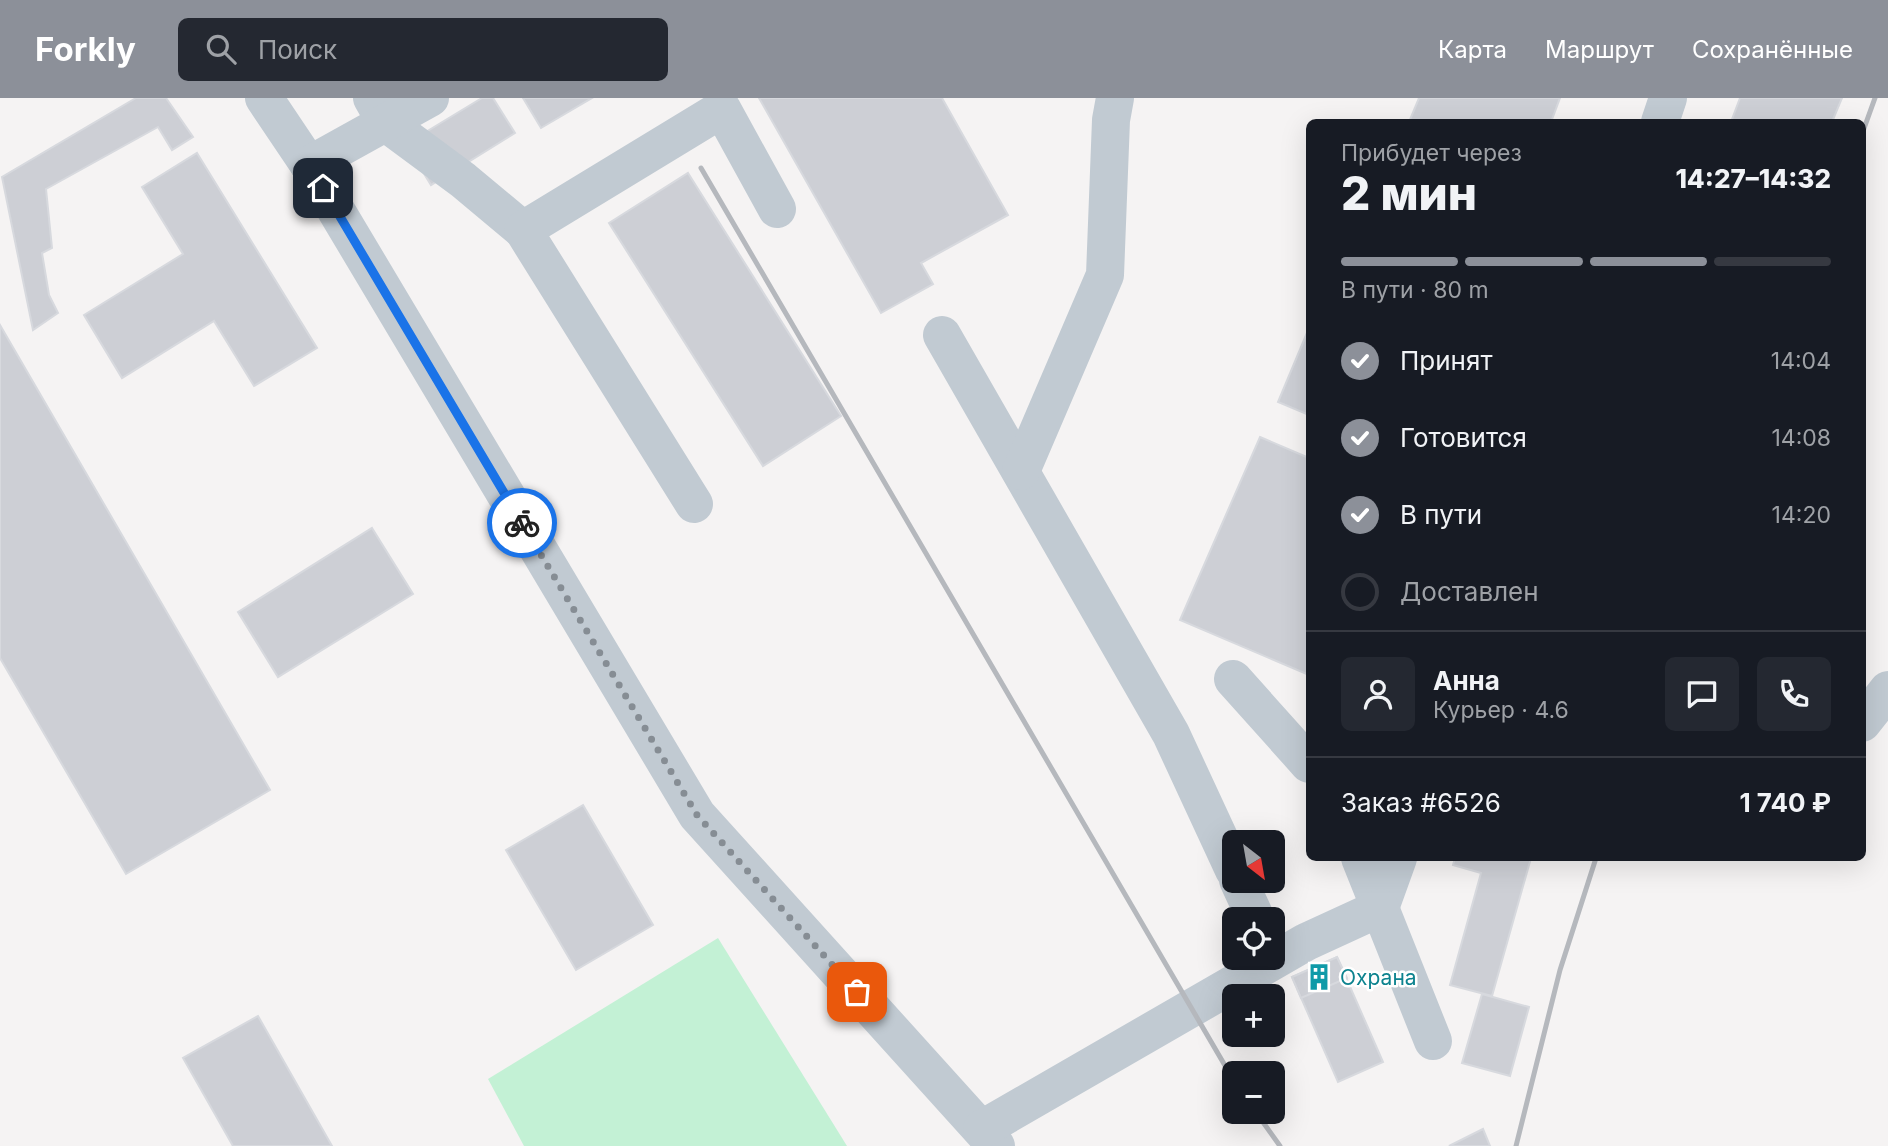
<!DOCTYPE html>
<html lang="ru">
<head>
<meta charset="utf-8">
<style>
  body { margin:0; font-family:Inter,sans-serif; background:#242831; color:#f1f3f6; height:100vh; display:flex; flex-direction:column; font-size:26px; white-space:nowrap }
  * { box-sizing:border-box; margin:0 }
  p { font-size:23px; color:#9ea1a6 }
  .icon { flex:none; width:38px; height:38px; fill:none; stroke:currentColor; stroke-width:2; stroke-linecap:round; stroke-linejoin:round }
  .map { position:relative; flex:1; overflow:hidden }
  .drawer { position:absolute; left:1306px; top:21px; width:560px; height:742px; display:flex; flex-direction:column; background:#171b24; border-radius:10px; box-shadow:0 7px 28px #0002 }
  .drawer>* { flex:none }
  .needle { width:46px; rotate:149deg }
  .tools { position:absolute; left:1222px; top:732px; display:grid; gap:14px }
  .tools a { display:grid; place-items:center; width:63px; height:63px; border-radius:10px; background:#171b24; box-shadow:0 7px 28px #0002; font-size:35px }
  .pin { position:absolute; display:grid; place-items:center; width:60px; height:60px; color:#fff; margin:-30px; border-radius:14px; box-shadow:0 4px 10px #0006 }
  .courier { position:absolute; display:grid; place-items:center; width:70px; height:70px; margin:-35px; border:5px solid #1a73e8; border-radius:50%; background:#fff; color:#222; box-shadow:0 2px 9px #0007 }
  .summary em { font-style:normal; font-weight:800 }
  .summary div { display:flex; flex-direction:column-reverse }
  .summary { display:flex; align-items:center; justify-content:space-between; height:119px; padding:0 35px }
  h1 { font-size:46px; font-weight:800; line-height:52px }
  .bar { display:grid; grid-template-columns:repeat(4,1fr); gap:10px 7px; align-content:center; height:84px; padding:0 35px }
  .bar i { height:9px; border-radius:5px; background:#363941 }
  .bar .on { background:#8c9099 }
  .bar p { grid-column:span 4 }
  .line { display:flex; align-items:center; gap:18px; padding:0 35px; border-top:2px solid #363941 }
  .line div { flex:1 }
  .round { display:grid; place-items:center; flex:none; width:74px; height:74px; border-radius:10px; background:#242831 }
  ol { padding:0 35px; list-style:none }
  li { display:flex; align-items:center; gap:21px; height:77px }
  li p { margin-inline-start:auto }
  li .icon { padding:7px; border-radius:50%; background:#8c9099; color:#fff; stroke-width:4 }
  li:last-child { color:#9ea1a6 }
  li i { width:38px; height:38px; border:4px solid #363941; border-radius:50% }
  header { display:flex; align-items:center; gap:42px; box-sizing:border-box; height:98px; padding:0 35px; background:#8c9099; color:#fff }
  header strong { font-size:33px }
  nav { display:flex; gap:38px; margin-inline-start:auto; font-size:24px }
  .search { width:490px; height:63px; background:#242831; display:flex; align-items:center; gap:18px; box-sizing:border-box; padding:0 24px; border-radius:10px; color:#9ea1a6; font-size:26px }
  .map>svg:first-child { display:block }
  .green { fill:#c3f1d5 }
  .building { fill:#cdcfd5; stroke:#d7d9de; stroke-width:2 }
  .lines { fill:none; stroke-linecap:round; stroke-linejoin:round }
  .minor { stroke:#c1cad2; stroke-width:38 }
  .rail { stroke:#b5b8bd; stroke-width:5 }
  .done { stroke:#868d94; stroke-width:7; stroke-dasharray:0 12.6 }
  .route { stroke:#1a73e8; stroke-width:9 }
  .labels { text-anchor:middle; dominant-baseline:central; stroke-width:5; stroke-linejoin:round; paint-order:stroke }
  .culture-label { font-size:21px; fill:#0d838f; stroke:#fff; text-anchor:start }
</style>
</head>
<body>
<header>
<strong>Forkly</strong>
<div class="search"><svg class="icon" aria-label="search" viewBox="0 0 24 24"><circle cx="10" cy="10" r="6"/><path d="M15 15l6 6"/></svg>Поиск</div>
<nav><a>Карта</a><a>Маршрут</a><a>Сохранённые</a></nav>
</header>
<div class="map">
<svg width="1888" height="1048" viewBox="0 0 1888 1048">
  <rect width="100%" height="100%" fill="#f5f3f3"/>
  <polygon class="green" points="718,840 847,1048 524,1048 488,981"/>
  <g class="building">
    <polygon points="136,0 166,0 193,39 172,52 158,29 46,91 52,150 42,155 49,197 58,215 33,232 2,79"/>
    <polygon points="482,0 493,0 515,35 431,87 406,46"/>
    <polygon points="523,0 592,0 541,30"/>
    <polygon points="759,0 942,0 1008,117 921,165 933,186 881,215"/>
    <polygon points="1419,0 1560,0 1551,24 1409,24"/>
    <polygon points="1740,0 1842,0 1832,24 1731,24"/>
    <polygon points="197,55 317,250 254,288 214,223 122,280 84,217 183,156 142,89"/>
    <polygon points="688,75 841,318 763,368 609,125"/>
    <polygon points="0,227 270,692 126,776 0,560"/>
    <polygon points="1309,230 1309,317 1278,304"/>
    <polygon points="1260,339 1309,360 1309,577 1180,522"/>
    <polygon points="372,430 413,496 278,579 238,514"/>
    <polygon points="583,707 653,827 576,872 506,752"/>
    <polygon points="1455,760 1531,760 1492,898 1450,887 1481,775 1453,767"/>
    <polygon points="1337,859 1383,964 1338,984 1292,879"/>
    <polygon points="1337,859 1347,880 1301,900 1292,879"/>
    <polygon points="1482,896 1529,909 1510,978 1462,965"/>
    <polygon points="258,918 332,1048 233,1048 183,960"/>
    <polygon points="1483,1031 1490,1048 1449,1048"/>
  </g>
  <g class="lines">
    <g class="minor">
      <polyline points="264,0 309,67 697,717 996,1048"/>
      <polyline points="372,0 386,25 463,82 523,132"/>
      <polyline points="1660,24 1668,0"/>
      <polyline points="309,67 430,0"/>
      <polyline points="942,237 1171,636 1234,772"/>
      <polyline points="1021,373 1105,177 1111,22 1115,0"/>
      <polyline points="694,406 523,132 722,11 777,111"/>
      <polyline points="1233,581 1309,666"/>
      <polyline points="1862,625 1888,592"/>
      <polyline points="1360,760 1380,810"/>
      <polyline points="1238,782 1256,821"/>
      <polyline points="1380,810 1398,760"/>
      <polyline points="982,1031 1306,844 1380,810 1433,943"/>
    </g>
    <g class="rail">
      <polyline points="1862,36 1875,0"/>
      <polyline points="701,70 1234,983"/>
      <polyline points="1255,1013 1280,1048"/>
      <polyline points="1516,1048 1560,872 1596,760"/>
    </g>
  </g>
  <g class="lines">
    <polyline class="done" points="522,425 697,717 857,894"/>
    <polyline class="route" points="323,90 522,425"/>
  </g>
  <defs>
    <symbol id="building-bare" viewBox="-9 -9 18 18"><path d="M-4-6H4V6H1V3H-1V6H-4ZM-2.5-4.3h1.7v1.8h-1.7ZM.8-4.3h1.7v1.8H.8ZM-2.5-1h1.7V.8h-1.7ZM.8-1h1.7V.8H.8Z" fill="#0f9aa8" stroke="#fff" stroke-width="2.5" paint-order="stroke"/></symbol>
  </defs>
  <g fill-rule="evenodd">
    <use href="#building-bare" x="1300" y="860" width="38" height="38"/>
  </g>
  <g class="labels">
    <g class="culture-label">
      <text x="1340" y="879">Охрана</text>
    </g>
  </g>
</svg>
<div class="tools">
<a><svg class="needle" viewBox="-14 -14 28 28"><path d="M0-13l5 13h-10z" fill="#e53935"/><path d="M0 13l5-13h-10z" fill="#9ea1a6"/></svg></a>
<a><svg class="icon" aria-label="locate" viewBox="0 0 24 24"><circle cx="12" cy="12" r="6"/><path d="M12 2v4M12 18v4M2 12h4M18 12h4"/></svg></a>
<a>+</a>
<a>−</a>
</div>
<div class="pin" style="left:857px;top:894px;background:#ea580c"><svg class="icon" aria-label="bag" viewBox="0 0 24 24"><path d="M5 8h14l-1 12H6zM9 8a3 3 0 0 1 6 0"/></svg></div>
<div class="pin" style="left:323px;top:90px;background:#1f2937"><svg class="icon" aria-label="home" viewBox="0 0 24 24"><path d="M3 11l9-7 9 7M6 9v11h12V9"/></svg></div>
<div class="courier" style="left:522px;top:425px"><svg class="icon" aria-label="bike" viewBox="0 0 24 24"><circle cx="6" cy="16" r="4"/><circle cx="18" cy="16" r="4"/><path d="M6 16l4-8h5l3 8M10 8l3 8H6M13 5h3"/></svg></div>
<section class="drawer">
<div class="summary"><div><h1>2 мин</h1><p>Прибудет через</p></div><em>14:27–14:32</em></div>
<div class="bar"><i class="on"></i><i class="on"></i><i class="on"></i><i></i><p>В пути · 80 m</p></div>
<ol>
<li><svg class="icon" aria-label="check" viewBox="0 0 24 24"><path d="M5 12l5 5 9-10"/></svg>Принят<p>14:04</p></li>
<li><svg class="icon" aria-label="check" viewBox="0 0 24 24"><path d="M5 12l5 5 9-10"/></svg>Готовится<p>14:08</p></li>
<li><svg class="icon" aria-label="check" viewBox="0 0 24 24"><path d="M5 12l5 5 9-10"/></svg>В пути<p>14:20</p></li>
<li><i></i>Доставлен</li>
</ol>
<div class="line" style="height:126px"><a class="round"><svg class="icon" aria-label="person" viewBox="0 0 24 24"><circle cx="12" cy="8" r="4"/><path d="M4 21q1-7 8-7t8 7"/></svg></a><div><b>Анна</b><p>Курьер · 4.6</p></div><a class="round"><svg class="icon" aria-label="chat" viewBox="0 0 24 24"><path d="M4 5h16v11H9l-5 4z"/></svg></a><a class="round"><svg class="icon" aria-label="phone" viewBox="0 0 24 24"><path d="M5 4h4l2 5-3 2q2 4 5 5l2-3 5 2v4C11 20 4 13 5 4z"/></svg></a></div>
<div class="line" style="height:91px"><div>Заказ #6526</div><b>1 740 ₽</b></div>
</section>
</div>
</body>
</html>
